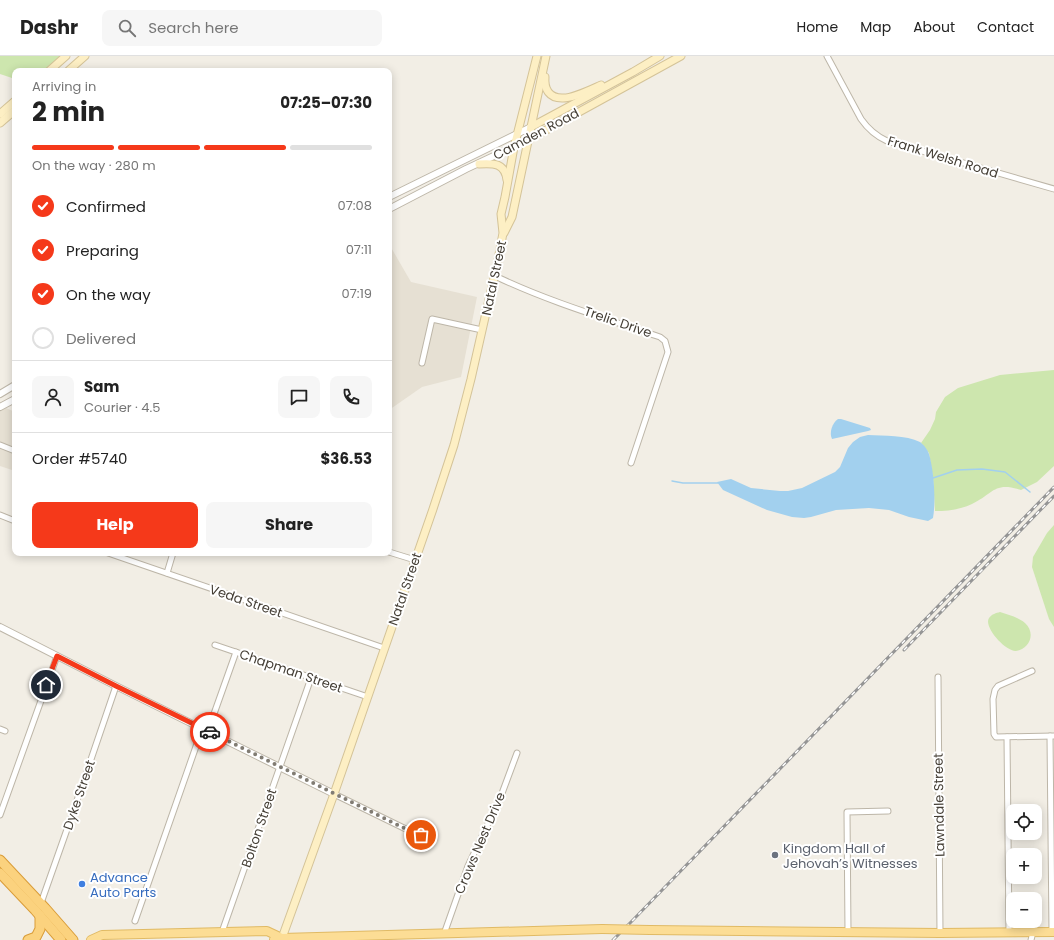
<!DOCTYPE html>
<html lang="en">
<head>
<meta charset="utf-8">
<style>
  body { margin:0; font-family:Poppins,sans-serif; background:#f6f6f6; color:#222; height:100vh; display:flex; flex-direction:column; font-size:15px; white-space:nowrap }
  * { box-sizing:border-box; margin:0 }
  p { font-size:13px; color:#767676 }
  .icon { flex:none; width:22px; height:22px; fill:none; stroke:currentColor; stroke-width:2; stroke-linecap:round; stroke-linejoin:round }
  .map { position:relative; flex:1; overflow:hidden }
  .sheet { position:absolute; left:12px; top:12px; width:380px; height:488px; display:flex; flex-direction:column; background:#fff; border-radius:8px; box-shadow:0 2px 10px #0003 }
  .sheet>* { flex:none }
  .buttons { position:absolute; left:1006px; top:748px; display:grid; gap:8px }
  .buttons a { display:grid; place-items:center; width:36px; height:36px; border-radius:8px; background:#fff; box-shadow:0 2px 10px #0003; font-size:20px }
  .pin { position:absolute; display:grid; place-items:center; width:34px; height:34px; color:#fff; margin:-17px; border:2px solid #fff; border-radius:50%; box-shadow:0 1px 4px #0007 }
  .courier { position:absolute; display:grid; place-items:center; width:40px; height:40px; margin:-20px; border:3px solid #f5391a; border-radius:50%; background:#fff; color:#222; box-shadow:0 1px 5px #0007 }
  .overview em { font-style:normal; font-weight:700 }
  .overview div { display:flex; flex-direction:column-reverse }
  .overview { display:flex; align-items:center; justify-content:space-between; height:68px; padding:0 20px }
  h1 { font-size:26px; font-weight:700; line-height:30px }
  .bar { display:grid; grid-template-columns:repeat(4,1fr); gap:6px 4px; align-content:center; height:48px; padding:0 20px }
  .bar i { height:5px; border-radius:3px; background:#e0e0e0 }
  .bar .active { background:#f5391a }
  .bar p { grid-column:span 4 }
  .line { display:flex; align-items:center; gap:10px; padding:0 20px; border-top:1px solid #e0e0e0 }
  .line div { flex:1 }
  .round { display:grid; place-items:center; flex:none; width:42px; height:42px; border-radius:8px; background:#f6f6f6 }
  ol { padding:0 20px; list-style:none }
  li { display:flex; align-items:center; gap:12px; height:44px }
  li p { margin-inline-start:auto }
  li .icon { padding:4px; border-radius:50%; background:#f5391a; color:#fff; stroke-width:4 }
  li:last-child { color:#767676 }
  li i { width:22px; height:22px; border:2px solid #e0e0e0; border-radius:50% }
  .primary-button { display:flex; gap:8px; margin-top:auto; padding:8px 20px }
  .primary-button a { flex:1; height:46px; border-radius:8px; background:#f5391a; color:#fff; font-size:16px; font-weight:700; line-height:46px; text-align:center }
  .primary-button a+a { background:#f6f6f6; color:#222 }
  header { display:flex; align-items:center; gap:24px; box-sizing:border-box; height:56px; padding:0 20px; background:#fff; border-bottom:1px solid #e0e0e0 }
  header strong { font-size:19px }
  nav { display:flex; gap:22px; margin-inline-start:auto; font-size:14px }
  .search { width:280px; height:36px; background:#f6f6f6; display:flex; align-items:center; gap:10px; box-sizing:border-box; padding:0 14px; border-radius:8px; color:#767676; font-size:15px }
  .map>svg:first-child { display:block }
  .residential { fill:#e6e0d3 }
  .green { fill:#cde6ae }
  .water { fill:#a2d0ee }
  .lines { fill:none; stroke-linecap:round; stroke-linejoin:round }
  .stream { stroke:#a2d0ee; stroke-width:1.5 }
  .minor-casing { stroke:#bdb6a8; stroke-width:7 }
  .tertiary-casing { stroke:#bdb6a8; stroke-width:8 }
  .secondary-casing { stroke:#d4c398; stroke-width:9 }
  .primary-casing { stroke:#e0ba65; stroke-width:10 }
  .trunk-casing { stroke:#d99c38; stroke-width:11 }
  .minor { stroke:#fff; stroke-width:5 }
  .tertiary { stroke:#fff; stroke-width:6 }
  .secondary { stroke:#fdefc4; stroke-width:7 }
  .primary { stroke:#fcdd95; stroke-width:8 }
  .trunk { stroke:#fbd27e; stroke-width:9 }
  .rail-casing { stroke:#959595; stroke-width:3 }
  .rail { stroke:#fff; stroke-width:1.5; stroke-dasharray:4.5; stroke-linecap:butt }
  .primary-bridge-casing { stroke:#e0ba65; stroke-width:10; stroke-linecap:butt }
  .primary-bridge { stroke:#fcdd95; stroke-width:8 }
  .done { stroke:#817c73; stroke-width:4; stroke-dasharray:0 7.2 }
  .route { stroke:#f5391a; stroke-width:5 }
  .worship-dot { fill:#6b7280; stroke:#fff; stroke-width:1.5 }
  .shop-dot { fill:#3f7fe0; stroke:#fff; stroke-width:1.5 }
  .labels { text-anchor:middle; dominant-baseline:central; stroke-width:4; stroke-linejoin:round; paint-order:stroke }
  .street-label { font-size:13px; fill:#443e35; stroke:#fff }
  .worship-label { font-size:13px; fill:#5b616d; stroke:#fff; text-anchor:start }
  .shop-label { font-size:13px; fill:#366cbe; stroke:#fff; text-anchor:start }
</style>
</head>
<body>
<header>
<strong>Dashr</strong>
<div class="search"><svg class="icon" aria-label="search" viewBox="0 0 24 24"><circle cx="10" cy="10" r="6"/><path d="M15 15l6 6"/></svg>Search here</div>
<nav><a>Home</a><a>Map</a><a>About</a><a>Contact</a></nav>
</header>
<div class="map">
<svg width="1054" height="884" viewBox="0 0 1054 884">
  <rect width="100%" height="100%" fill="#f2eee5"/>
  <g class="residential">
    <polygon points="389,188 411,226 477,241 461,321 422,331 389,354"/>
    <polygon points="6,352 15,356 15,415 0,410 0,355"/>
  </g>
  <g class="green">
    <polygon points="0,0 62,0 45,15 15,15 15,23 0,18"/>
    <path d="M1054,314V410L1037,426L1021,434C994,425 993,438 972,448C959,454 948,455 935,455L933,422L929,397L921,387L930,374L935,363L936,356L945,341L958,332L1000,319Z"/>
    <polygon points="1054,469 1054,571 1049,563 1032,511 1033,501 1047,477"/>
    <path d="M1000,556C1009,559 1018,561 1025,567C1036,577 1030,593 1016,595C1006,596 983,571 989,562C992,558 996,557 1000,556Z"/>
  </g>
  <g class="water">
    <path d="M838,363H841L870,372L871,374L868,375L832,383C829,377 832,367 838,363Z"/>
    <path d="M868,379C884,380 906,379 920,386C923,388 928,394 929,398C934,415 936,445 933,462L928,465L909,461L889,454L869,452L836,454L811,461L804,462L792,461L767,454L723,434L717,426L731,423L751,432L780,435H788L802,432L835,416L840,411L848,392L853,386L860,381Z"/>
  </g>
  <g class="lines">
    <g class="stream">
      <polyline points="933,422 957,414 982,413 1005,416 1030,436"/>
      <polyline points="672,425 683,427 718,427"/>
    </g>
    <defs>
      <g id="minor">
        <path d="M827,0L861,63C868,73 876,80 887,85L1054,133"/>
        <path d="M495,220C547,245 604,262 660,281L665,285L668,296L631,407"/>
        <polyline points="422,307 432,263 482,274"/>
        <polyline points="0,389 15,395"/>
        <polyline points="0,459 15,465"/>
        <polyline points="389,496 415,504"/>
        <polyline points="108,497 384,592"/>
        <polyline points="167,517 173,497"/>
        <polyline points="215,589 368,641"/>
        <polyline points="1032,615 998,630 995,634 993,643 994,678 996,681 1054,680"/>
        <polyline points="938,621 940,877"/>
        <polyline points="0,673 5,675"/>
        <polyline points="1050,680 1052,876"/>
        <polyline points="1007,681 1009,876"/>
        <polyline points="334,738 412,776 421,779"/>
        <polyline points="0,759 57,600"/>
        <polyline points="41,847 71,762 116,630"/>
        <polyline points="135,865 200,679 210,669 236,596"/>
        <polyline points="222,876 311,622"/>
        <polyline points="848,876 847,756 888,755"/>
        <polyline points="444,878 468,810 501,740 517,697"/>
        <polyline points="1031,884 1033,876"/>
      </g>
      <g id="tertiary">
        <polyline points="389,141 531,71"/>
        <polyline points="389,153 466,113 528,84"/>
        <polyline points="0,338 15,329"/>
        <polyline points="0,351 15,343"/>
        <polyline points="0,571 116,630 334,738"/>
      </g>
      <g id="secondary">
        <polyline points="49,15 66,0"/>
        <polyline points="68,15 85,0"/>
        <path d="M545,21C544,33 549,42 562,42C572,43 592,33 601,29"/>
        <polyline points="0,58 15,45"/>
        <polyline points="0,67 15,54"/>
        <polyline points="531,71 633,16 660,0"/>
        <polyline points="528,84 681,0"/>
        <path d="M479,108C494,107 505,107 507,124"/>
        <polyline points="504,177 512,161 546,0"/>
        <polyline points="282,882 334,738 433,453 454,389 471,323 498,204 503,177 501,158 505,141 514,91 537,0"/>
      </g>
      <g id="primary">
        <polyline points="650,874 940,877 1054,876"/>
        <polyline points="91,884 102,879 267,875 282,882"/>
        <polyline points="274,884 282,882 602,873"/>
      </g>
      <g id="trunk">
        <polyline points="0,804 45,852 73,884"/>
        <polyline points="0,817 35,854 61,884"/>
        <polyline points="28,884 36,881 40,873 40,860"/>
      </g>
    </defs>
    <use href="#minor" class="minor-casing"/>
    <use href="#tertiary" class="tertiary-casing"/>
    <use href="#secondary" class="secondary-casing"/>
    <use href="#primary" class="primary-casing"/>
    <use href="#trunk" class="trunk-casing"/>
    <use href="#minor" class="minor"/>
    <use href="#tertiary" class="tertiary"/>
    <use href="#secondary" class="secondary"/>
    <use href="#primary" class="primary"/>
    <use href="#trunk" class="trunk"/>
    <defs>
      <g id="rail">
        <polyline points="904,594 1054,440"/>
        <polyline points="613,884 632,865 1054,431"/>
      </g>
    </defs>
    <use href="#rail" class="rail-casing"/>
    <use href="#rail" class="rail"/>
    <defs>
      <polyline id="primary-bridge" points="602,873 650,874"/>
    </defs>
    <use href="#primary-bridge" class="primary-bridge-casing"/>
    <use href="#primary-bridge" class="primary-bridge"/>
  </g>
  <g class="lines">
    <polyline class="done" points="210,676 412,776 421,779"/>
    <polyline class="route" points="46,629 57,600 116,630 210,676"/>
  </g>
  <circle class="worship-dot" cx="775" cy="799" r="4"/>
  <circle class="shop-dot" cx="82" cy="828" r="4"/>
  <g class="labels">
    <g class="street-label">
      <text transform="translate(536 78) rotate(-28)">Camden Road</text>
      <text transform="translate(943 101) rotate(17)">Frank Welsh Road</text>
      <text transform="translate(494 222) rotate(-78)">Natal Street</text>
      <text transform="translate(618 266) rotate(19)">Trelic Drive</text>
      <text transform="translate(405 533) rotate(-71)">Natal Street</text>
      <text transform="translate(246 545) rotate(19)">Veda Street</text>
      <text transform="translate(291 615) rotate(19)">Chapman Street</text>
      <text transform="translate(79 739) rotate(-71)">Dyke Street</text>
      <text transform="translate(939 749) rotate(-91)">Lawndale Street</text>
      <text transform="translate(259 772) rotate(-71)">Bolton Street</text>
      <text transform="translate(480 787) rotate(-67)">Crows Nest Drive</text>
    </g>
    <g class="worship-label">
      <text x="783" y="792">Kingdom Hall of<tspan x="783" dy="15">Jehovah’s Witnesses</tspan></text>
    </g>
    <g class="shop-label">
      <text x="90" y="821">Advance<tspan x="90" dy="15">Auto Parts</tspan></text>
    </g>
  </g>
</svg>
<div class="buttons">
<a><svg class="icon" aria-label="locate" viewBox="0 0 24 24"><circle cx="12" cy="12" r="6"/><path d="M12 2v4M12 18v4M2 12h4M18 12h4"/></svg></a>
<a>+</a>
<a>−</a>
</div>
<div class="pin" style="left:421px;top:779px;background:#ea580c"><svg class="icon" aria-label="bag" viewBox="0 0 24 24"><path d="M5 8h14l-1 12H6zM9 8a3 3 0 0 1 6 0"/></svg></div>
<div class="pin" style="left:46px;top:629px;background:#1f2937"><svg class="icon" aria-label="home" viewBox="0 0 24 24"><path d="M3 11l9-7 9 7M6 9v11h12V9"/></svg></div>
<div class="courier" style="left:210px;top:676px"><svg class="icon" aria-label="car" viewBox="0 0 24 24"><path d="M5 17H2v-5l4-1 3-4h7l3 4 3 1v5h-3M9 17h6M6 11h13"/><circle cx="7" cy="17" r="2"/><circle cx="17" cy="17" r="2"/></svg></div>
<section class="sheet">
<div class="overview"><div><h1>2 min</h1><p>Arriving in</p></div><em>07:25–07:30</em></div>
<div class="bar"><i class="active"></i><i class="active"></i><i class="active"></i><i></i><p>On the way · 280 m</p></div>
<ol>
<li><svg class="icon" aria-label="check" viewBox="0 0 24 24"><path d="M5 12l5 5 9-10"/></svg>Confirmed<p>07:08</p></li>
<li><svg class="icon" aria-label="check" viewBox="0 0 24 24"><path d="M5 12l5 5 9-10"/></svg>Preparing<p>07:11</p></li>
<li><svg class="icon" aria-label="check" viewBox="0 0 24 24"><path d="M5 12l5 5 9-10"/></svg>On the way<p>07:19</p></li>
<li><i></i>Delivered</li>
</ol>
<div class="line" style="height:72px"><a class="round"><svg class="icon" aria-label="person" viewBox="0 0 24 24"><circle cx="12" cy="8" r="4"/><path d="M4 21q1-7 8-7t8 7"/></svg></a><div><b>Sam</b><p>Courier · 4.5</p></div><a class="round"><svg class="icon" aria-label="chat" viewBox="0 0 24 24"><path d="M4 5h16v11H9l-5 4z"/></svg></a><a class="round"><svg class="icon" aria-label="phone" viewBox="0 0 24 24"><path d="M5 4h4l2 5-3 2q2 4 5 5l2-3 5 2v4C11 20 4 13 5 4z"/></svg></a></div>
<div class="line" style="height:52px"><div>Order #5740</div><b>$36.53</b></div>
<div class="primary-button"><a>Help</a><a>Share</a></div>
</section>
</div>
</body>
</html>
